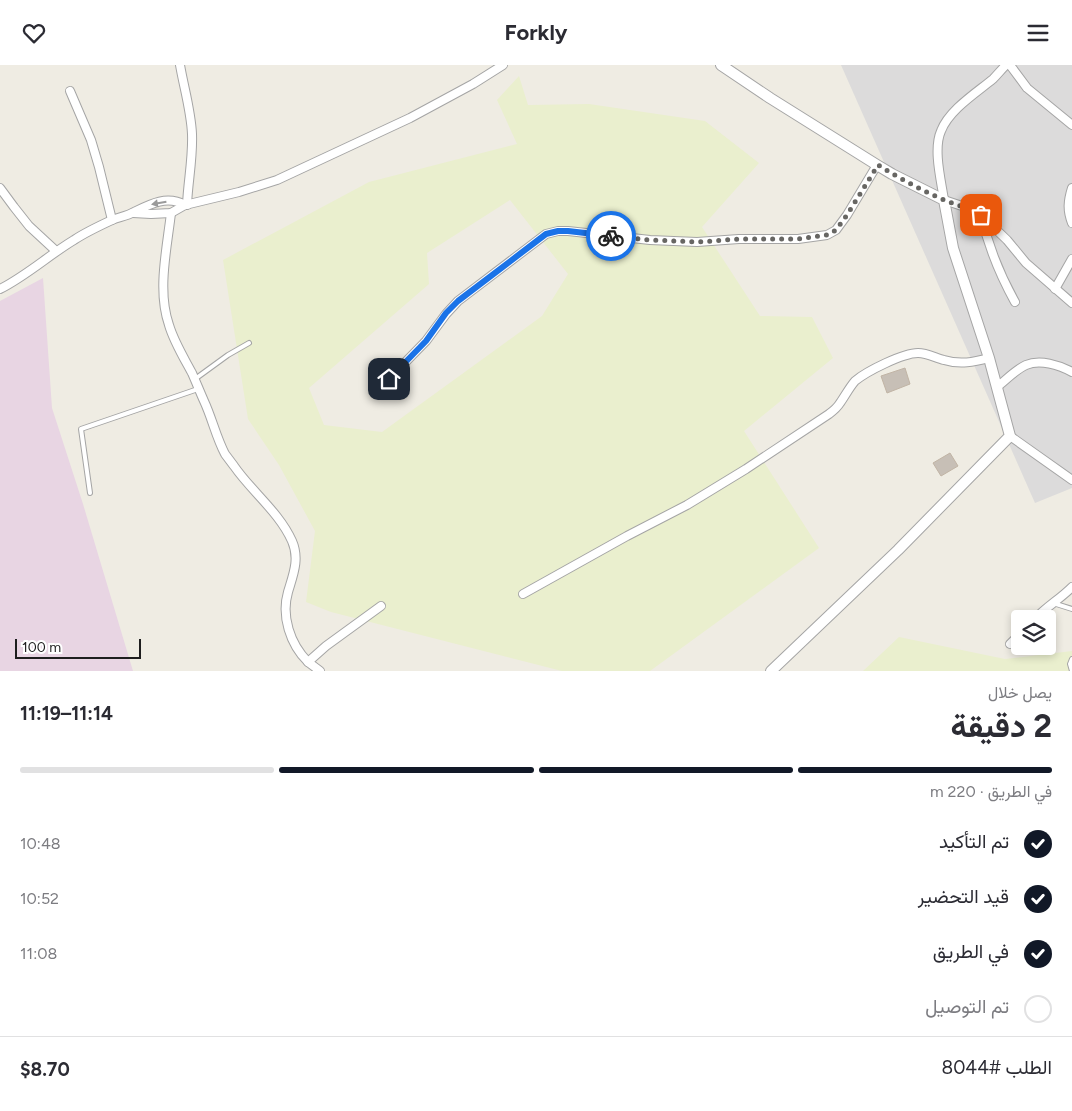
<!DOCTYPE html>
<html lang="ar">
<head>
<meta charset="utf-8">
<style>
  body { margin:0; font-family:Figtree,Vazirmatn,sans-serif; background:#f2f2f3; color:#2b2b33; direction:rtl; height:100vh; display:flex; flex-direction:column; font-size:19px; white-space:nowrap }
  * { box-sizing:border-box; margin:0 }
  p { font-size:16px; color:#7c7c81 }
  .icon { flex:none; width:28px; height:28px; fill:none; stroke:currentColor; stroke-width:2; stroke-linecap:round; stroke-linejoin:round }
  .map { position:relative; height:606px; overflow:hidden; direction:ltr }
  .details { display:flex; flex-direction:column; background:#fff; flex:1 }
  .details>* { flex:none }
  .controls { position:absolute; left:1011px; top:545px; display:grid; gap:10px }
  .controls a { display:grid; place-items:center; width:45px; height:45px; border-radius:5px; background:#fff; box-shadow:0 2px 8px #0003; font-size:25px }
  .scale { position:absolute; left:15px; bottom:12px; width:126px; box-sizing:border-box; padding-left:5px; border:2px solid #1e1e1e; border-top:0; font-size:14px; line-height:18px; white-space:nowrap; color:#1e1e1e; -webkit-text-stroke:4px #fff; paint-order:stroke }
  .pin { position:absolute; display:grid; place-items:center; width:42px; height:42px; color:#fff; margin:-21px; border-radius:10px; box-shadow:0 2px 8px #0006 }
  .courier { position:absolute; display:grid; place-items:center; width:50px; height:50px; margin:-25px; border:4px solid #1a73e8; border-radius:50%; background:#fff; color:#222; box-shadow:0 1px 6px #0007 }
  .head em { font-style:normal; font-weight:700 }
  .head div { display:flex; flex-direction:column-reverse }
  .head { display:flex; align-items:center; justify-content:space-between; height:85px; padding:0 20px }
  h1 { font-size:32px; font-weight:700; line-height:38px }
  .bar { display:grid; grid-template-columns:repeat(4,1fr); gap:8px 5px; align-content:center; height:60px; padding:0 20px }
  .bar i { height:6px; border-radius:4px; background:#e1e1e2 }
  .bar .selected { background:#111827 }
  .bar p { grid-column:span 4 }
  .line { display:flex; align-items:center; gap:12px; padding:0 20px; border-top:1px solid #e1e1e2 }
  .line div { flex:1 }
  ol { padding:0 20px; list-style:none }
  li { display:flex; align-items:center; gap:15px; height:55px }
  li p { margin-inline-start:auto }
  li .icon { padding:5px; border-radius:50%; background:#111827; color:#fff; stroke-width:4 }
  li:last-child { color:#7c7c81 }
  li i { width:28px; height:28px; border:2px solid #e1e1e2; border-radius:50% }
  header { display:flex; justify-content:space-between; align-items:center; height:65px; padding:0 20px; background:#fff; font-size:22px; font-weight:700 }
  .map>svg:first-child { display:block }
  .residential { fill:#dcdbdb }
  .industrial { fill:#e8d5e3 }
  .farmland { fill:#eaefce; fill-rule:evenodd }
  .building { fill:#c7bfb6; stroke:#c1b4a5 }
  .lines { fill:none; stroke-linecap:round; stroke-linejoin:round }
  .service-casing { stroke:#a5a5a5; stroke-width:6 }
  .minor-casing { stroke:#a5a5a5; stroke-width:10 }
  .tertiary-casing { stroke:#a5a5a5; stroke-width:12 }
  .service { stroke:#fff; stroke-width:4 }
  .minor { stroke:#fff; stroke-width:8 }
  .tertiary { stroke:#fff; stroke-width:10 }
  .oneway { fill:#9a9a9a }
  .done { stroke:#676663; stroke-width:5; stroke-dasharray:0 9 }
  .route { stroke:#1a73e8; stroke-width:6 }
</style>
</head>
<body>
<header><svg class="icon" aria-label="menu" viewBox="0 0 24 24"><path d="M4 6h16M4 12h16M4 18h16"/></svg>Forkly<svg class="icon" aria-label="heart" viewBox="0 0 24 24"><path d="M12 20l-8-8c-3-5 5-10 8-4 3-6 11-1 8 4z"/></svg></header>
<div class="map">
<svg width="1072" height="606" viewBox="0 0 1072 606">
  <rect width="100%" height="100%" fill="#efece3"/>
  <polygon class="residential" points="841,0 1072,0 1072,423 1035,438"/>
  <polygon class="industrial" points="43,213 52,343 83,439 133,606 0,606 0,236"/>
  <g class="farmland">
    <path d="M519,11L528,40L589,39L705,56L759,98L702,162L760,251L812,252L833,293L744,366L819,483L650,606H562L331,547L306,537L315,466L279,400L248,354L223,195L369,117L517,79L497,35ZM510,135L568,209L542,251L382,367L324,360L309,323L429,219L427,188Z"/>
    <polygon points="899,572 1005,594 1072,586 1072,606 863,606"/>
  </g>
  <g class="building">
    <polygon points="905,303 910,319 887,328 881,311"/>
    <polygon points="950,388 958,401 941,411 933,398"/>
  </g>
  <g class="lines">
    <defs>
      <g id="service">
        <polyline points="195,314 228,290 249,278"/>
        <polyline points="90,428 81,364 198,324"/>
        <polyline points="1053,538 1072,544"/>
        <polyline points="1072,606 1070,599 1072,594"/>
      </g>
      <g id="minor">
        <path d="M180,0C184,23 191,46 192,69C193,93 188,116 187,140"/>
        <path d="M1006,0C1001,5 997,10 993,14C976,28 949,45 941,66C933,84 941,115 944,135L971,144L981,150L1007,175L1026,198L1072,238"/>
        <polyline points="1010,0 1027,23 1072,60"/>
        <polyline points="70,26 91,75 99,102 112,155"/>
        <polyline points="0,123 14,142 29,161 56,186"/>
        <path d="M1072,123C1068,136 1067,145 1072,158"/>
        <polyline points="133,148 151,149 171,148 185,140 239,127 277,115 410,53 473,19 503,0"/>
        <path d="M171,148C167,183 157,226 169,260C174,277 184,293 192,308C196,317 200,327 204,336C212,353 216,372 225,389C228,393 231,397 234,401C252,427 279,447 292,476C300,494 293,510 288,527C281,551 290,579 308,597C312,600 316,603 320,606"/>
        <path d="M981,150C988,180 1000,210 1015,237"/>
        <path d="M0,224C26,211 49,190 74,175C86,167 99,161 112,155C119,152 127,151 134,147C150,139 167,130 185,140"/>
        <polyline points="1055,224 1072,194"/>
        <polyline points="389,314 426,276 446,249 458,236 546,169 558,166 568,166 650,175 697,177 739,174 798,174 827,170 836,165 847,150 877,100"/>
        <path d="M997,322C1006,315 1015,305 1026,300C1040,294 1059,300 1072,307"/>
        <polyline points="1010,371 1072,415"/>
        <path d="M523,529L627,471L687,440L746,404L829,349C833,346 837,343 840,338C845,331 849,323 855,316C867,306 903,288 918,288C927,288 936,293 944,295C960,300 974,297 989,293"/>
        <path d="M1035,554C1046,542 1060,534 1072,522"/>
        <polyline points="1010,579 1020,569"/>
        <polyline points="308,597 326,581 381,541"/>
      </g>
      <polyline id="tertiary" points="721,0 770,33 877,100 892,109 944,135 953,183 989,293 1010,371 898,485 771,606"/>
    </defs>
    <use href="#service" class="service-casing"/>
    <use href="#minor" class="minor-casing"/>
    <use href="#tertiary" class="tertiary-casing"/>
    <use href="#service" class="service"/>
    <use href="#minor" class="minor"/>
    <use href="#tertiary" class="tertiary"/>
  </g>
  <defs><path id="oneway-solid" d="M-6-.8H1V-3.2L6.5 0L1 3.2V.8H-6Z" transform="scale(1.25)"/></defs>
  <use class="oneway" href="#oneway-solid" transform="translate(159 138) rotate(170)"/>
  <g class="lines">
    <path class="done" d="M611,171L650,175L698,177L739,174H798L827,170L836,165L847,150L878,100C899,113 921,125 944,135C956,140 969,143 981,150"/>
    <polyline class="route" points="389,314 426,276 446,248 458,236 546,169 558,166 568,166 611,171"/>
  </g>
</svg>
<div class="controls">
<a><svg class="icon" aria-label="layers" viewBox="0 0 24 24"><path d="M12 4l9 5-9 5-9-5zM3 14l9 5 9-5"/></svg></a>
</div>
<div class="scale">100 m</div>
<div class="pin" style="left:981px;top:150px;background:#ea580c"><svg class="icon" aria-label="bag" viewBox="0 0 24 24"><path d="M5 8h14l-1 12H6zM9 8a3 3 0 0 1 6 0"/></svg></div>
<div class="pin" style="left:389px;top:314px;background:#1f2937"><svg class="icon" aria-label="home" viewBox="0 0 24 24"><path d="M3 11l9-7 9 7M6 9v11h12V9"/></svg></div>
<div class="courier" style="left:611px;top:171px"><svg class="icon" aria-label="bike" viewBox="0 0 24 24"><circle cx="6" cy="16" r="4"/><circle cx="18" cy="16" r="4"/><path d="M6 16l4-8h5l3 8M10 8l3 8H6M13 5h3"/></svg></div>
</div>
<section class="details">
<div class="head"><div><h1>2 دقيقة</h1><p>يصل خلال</p></div><em>11:14–11:19</em></div>
<div class="bar"><i class="selected"></i><i class="selected"></i><i class="selected"></i><i></i><p>في الطريق · 220 m</p></div>
<ol>
<li><svg class="icon" aria-label="check" viewBox="0 0 24 24"><path d="M5 12l5 5 9-10"/></svg>تم التأكيد<p>10:48</p></li>
<li><svg class="icon" aria-label="check" viewBox="0 0 24 24"><path d="M5 12l5 5 9-10"/></svg>قيد التحضير<p>10:52</p></li>
<li><svg class="icon" aria-label="check" viewBox="0 0 24 24"><path d="M5 12l5 5 9-10"/></svg>في الطريق<p>11:08</p></li>
<li><i></i>تم التوصيل</li>
</ol>
<div class="line" style="height:65px"><div>الطلب #8044</div><b>$8.70</b></div>
</section>
</body>
</html>
